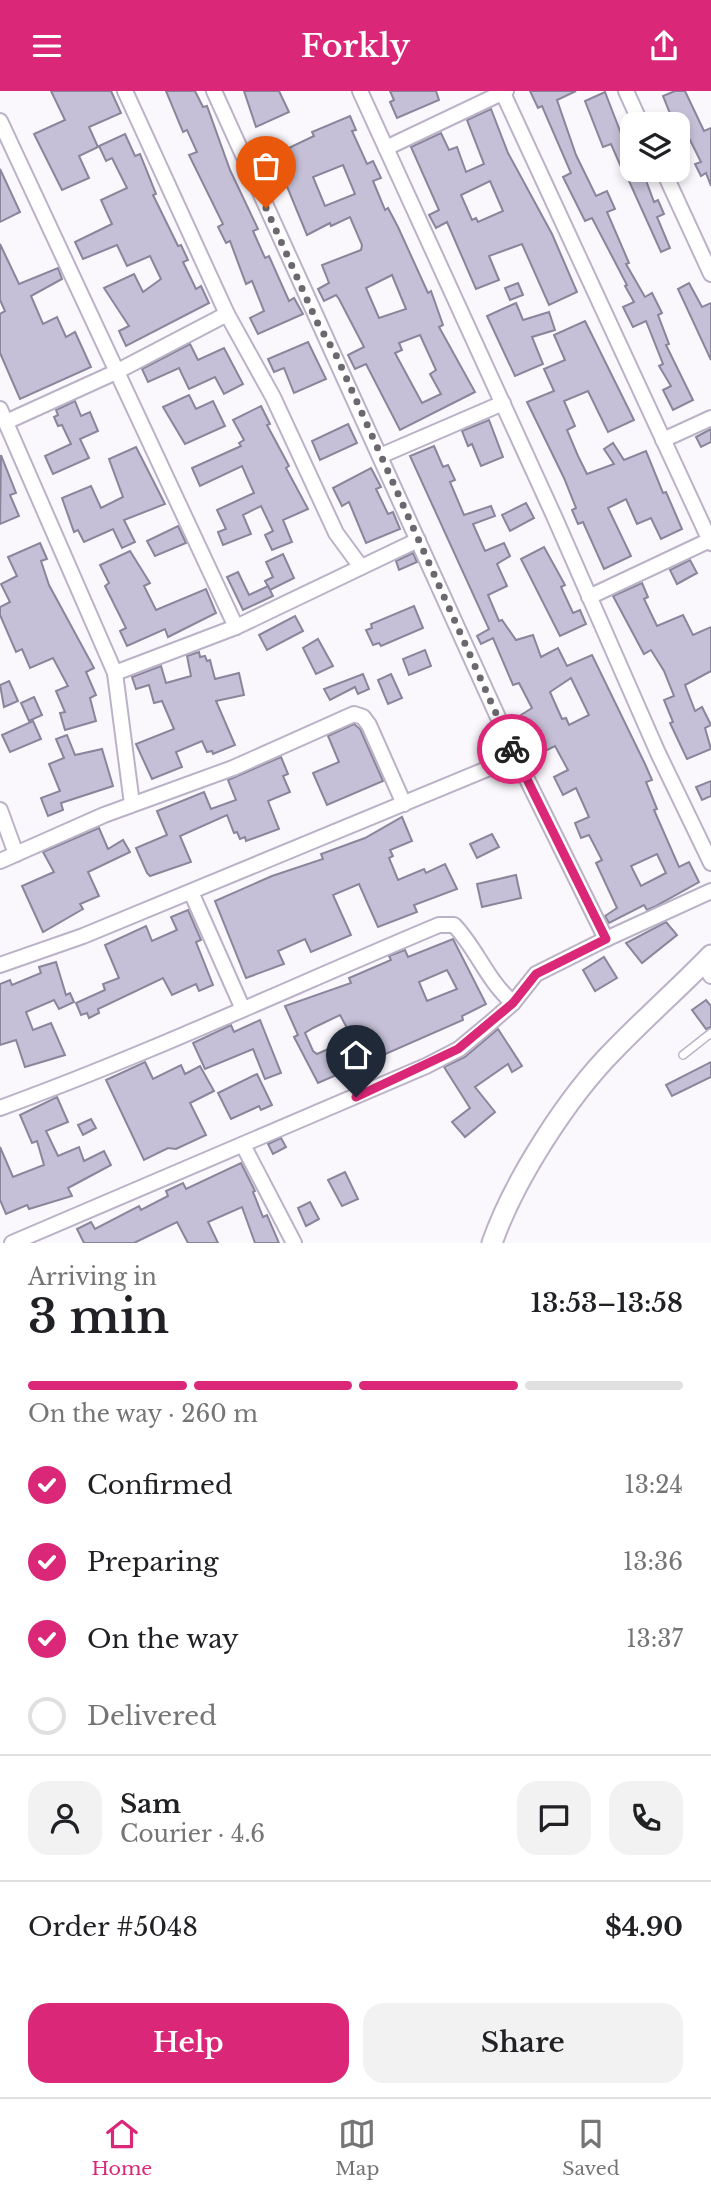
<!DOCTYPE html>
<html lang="en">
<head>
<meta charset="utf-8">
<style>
  body { margin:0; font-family:"Libre Baskerville",serif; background:#f2f2f2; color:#202124; height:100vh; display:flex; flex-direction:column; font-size:26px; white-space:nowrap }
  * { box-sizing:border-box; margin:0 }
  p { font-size:23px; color:#757577 }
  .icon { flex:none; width:38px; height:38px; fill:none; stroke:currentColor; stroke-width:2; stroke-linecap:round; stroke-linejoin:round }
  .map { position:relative; height:1152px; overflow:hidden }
  .side { display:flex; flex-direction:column; background:#fff; flex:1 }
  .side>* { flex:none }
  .controls { position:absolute; left:620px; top:21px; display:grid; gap:14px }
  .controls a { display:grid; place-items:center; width:70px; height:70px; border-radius:14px; background:#fff; box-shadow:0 4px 10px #0003; font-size:35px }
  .pin { position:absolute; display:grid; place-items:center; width:60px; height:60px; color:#fff; margin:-72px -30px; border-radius:50% 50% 50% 0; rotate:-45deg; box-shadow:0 0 7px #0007 }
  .pin .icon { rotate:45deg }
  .courier { position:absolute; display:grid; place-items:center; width:70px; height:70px; margin:-35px; border:5px solid #db2777; border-radius:50%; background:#fff; color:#222; box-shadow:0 2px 9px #0007 }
  .head em { font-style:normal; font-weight:600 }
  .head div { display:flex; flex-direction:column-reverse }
  .head { display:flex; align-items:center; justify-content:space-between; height:119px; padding:0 28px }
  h1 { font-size:46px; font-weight:600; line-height:52px }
  .bar { display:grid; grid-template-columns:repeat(4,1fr); gap:10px 7px; align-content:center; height:84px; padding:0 28px }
  .bar i { height:9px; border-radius:5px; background:#e0e0e0 }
  .bar .on { background:#db2777 }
  .bar p { grid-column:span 4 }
  .line { display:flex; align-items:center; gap:18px; padding:0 28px; border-top:2px solid #e0e0e0 }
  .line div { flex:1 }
  .round { display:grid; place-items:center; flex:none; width:74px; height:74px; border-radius:21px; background:#f2f2f2 }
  ol { padding:0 28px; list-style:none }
  li { display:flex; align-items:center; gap:21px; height:77px }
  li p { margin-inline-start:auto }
  li .icon { padding:7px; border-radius:50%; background:#db2777; color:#fff; stroke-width:4 }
  li:last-child { color:#757577 }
  li i { width:38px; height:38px; border:4px solid #e0e0e0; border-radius:50% }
  .primary-button { display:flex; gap:14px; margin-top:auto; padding:14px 28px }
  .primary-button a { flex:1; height:80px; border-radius:21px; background:#db2777; color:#fff; font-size:28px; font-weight:600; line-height:80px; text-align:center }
  .primary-button a+a { background:#f2f2f2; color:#202124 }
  header { display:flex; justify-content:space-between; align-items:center; height:91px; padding:0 28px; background:#db2777; color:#fff; font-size:32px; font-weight:600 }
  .dock { display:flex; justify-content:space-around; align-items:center; height:98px; border-top:2px solid #e0e0e0; background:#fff; font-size:19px; color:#757577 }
  .dock a { display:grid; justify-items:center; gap:4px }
  .dock .on { color:#db2777 }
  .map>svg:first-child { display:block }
  .building { fill:#c5c0d7; stroke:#8a859b; stroke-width:2; fill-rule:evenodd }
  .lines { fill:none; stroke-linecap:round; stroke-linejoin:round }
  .service-casing { stroke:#bcb2c8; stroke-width:10 }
  .minor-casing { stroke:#bcb2c8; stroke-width:18 }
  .secondary-casing { stroke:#bcb2c8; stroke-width:23 }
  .service { stroke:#fff; stroke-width:7 }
  .minor { stroke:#fff; stroke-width:14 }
  .secondary { stroke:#fff; stroke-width:19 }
  .done { stroke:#6c686f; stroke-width:7; stroke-dasharray:0 12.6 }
  .route { stroke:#db2777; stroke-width:9 }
</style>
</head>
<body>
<header><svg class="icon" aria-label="menu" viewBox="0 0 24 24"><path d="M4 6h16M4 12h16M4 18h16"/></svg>Forkly<svg class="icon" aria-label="share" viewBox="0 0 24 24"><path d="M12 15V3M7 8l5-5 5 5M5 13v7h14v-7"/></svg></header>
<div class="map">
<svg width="711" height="1152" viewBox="0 0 711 1152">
  <rect width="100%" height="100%" fill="#faf8fd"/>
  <g class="building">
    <polygon points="51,0 111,0 121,22 89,36 98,56 79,65 89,87 62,99 34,43 65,29"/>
    <polygon points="166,0 195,0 203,16 207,15 230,79 258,138 253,140 265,167 269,165 289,210 294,207 303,223 258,243 250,227 264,220 252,190 246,193 230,150 226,152 218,136 223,133 189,64 197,61 187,39 183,41"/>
    <polygon points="244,0 279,0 289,21 256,36"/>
    <polygon points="390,0 436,0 439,9 397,27 390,11 394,9"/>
    <polygon points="530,0 576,0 557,9 576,64 596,105 607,100 615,118 607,121 629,172 626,173 645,206 652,202 662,222 658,224 669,253 666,254 693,309 673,319 663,299 671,295 659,275 663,273 646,230 633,236 623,216 634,211 625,195 627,194 592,127 585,130 563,86 571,82 542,15 538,17"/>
    <polygon points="675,0 685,0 704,40 711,37 711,95 706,82 701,85 695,73 701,71 682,33 651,33 671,25 663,5"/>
    <polygon points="605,1 632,71 621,76 611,53 603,56 585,10"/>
    <path d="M491,18L508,62L552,143L577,201L549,214L522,153L489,165L499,189L476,198L447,131L436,137L429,124L439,119L411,56L441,42L449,59L457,56L466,81L484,73L467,29ZM490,90L503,120L478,131L476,127L472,129L461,104Z"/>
    <path d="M350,25L356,39L352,40L367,73L373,70L381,87L373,90L385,119L388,117L398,136L428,202L431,200L443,234L439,236L475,301L400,339L366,273L355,278L348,264L364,256L339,208L336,204L324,210L318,198L329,192L322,174L361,159L362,154L350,126L331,135L330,132L307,144L274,64L314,45L312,41ZM343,74L355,103L325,115L313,86ZM392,184L406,218L379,227L366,197ZM420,244L436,279L430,283L441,303L422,312L395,262L402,259L399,252Z"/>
    <polygon points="125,43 135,65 140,63 156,103 153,104 178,155 181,154 188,169 183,171 196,198 201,195 209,212 126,255 119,240 129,235 104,197 134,183 143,201 161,188 150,165 127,175 117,154 83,168 75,151 112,133 101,109 127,97 112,67 106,70 99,55"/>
    <polygon points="0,78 20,121 0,131"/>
    <polygon points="644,84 654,111 658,109 664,123 657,126 670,157 661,161 629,90"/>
    <polygon points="0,153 19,193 58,177 62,188 31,205 43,233 57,226 66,246 75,241 91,276 20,308 0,262 0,223 5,220 0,209"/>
    <polygon points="518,192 523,204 510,209 505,197"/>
    <polygon points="689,192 702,216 711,212 711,269 678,198"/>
    <polygon points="516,212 523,229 549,221 555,239 532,246 543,273 515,285 487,225"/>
    <polygon points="585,230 634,329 608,341 588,300 564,310 575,335 567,339 578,365 587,383 614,373 604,358 613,352 624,369 646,360 663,402 666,401 682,438 661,448 651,427 637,433 626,408 608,417 631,465 604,478 583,431 578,433 572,419 576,417 564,387 527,311 554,300 544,278 565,269 554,244"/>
    <polygon points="308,251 326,288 294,302 284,277 274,281 268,268"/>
    <polygon points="190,253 198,269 224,257 243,293 224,303 215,286 189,298 179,277 148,291 142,278"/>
    <polygon points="189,304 196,318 213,310 225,335 185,353 163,316"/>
    <polygon points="75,310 81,325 90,321 98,340 80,348 89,367 53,383 45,365 71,353 62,334 58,335 54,326 58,324 56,319"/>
    <polygon points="261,315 270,333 267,334 289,375 286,377 308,418 283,429 292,451 272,459 265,444 273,440 261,415 243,424 251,443 223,454 218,441 226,438 217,419 254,402 242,375 200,395 192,377 241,355 239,352 244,349 233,329"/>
    <polygon points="489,329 503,366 481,375 472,353 468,355 462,340"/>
    <polygon points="348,333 357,352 320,369 312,350"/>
    <polygon points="711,338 711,351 701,356 696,346"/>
    <path d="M434,355L443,376L448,374L455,389L450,391L464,424L491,415L495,425L473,433L485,460L504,452L510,465L497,473L507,495L488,504L499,530L502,529L516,549L533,544L541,566L558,557L567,575L592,564L645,673L652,689L646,691L657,718L654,719L679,776L689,771L699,791L654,816L647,819L644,814L609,832L605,825L617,817L596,772L602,769L589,744L581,747L575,732L589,726L576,697L563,704L554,686L568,679L555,655L531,667L513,629L532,617L519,592L513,594L493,547L481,553L477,545L489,538L410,365ZM571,587L589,624L569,634L566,627L562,628L550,601ZM657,763L666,782L641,795L631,775Z"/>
    <polygon points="136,356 165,413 124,429 135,451 122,457 113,438 84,451 78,439 74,441 62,407 91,395 101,417 123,406 109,368"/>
    <polygon points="1,364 16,402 10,404 19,425 0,433"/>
    <polygon points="371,377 381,396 376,398 388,423 393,421 400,438 366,452 349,411 342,415 333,397"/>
    <polygon points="526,412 534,427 510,440 502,424"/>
    <polygon points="178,435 186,452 155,465 147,450"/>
    <polygon points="40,452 47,468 41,470 49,494 94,577 86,581 96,604 90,607 96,630 65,639 60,622 65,621 56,600 68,595 53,567 30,577 22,558 16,561 0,524 0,516 10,511 1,493 17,485 8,466"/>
    <polygon points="544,456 565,494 561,496 573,522 580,519 586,533 560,545 521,468"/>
    <polygon points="130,460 150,492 144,495 156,519 206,498 216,522 168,546 165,538 127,555 120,540 126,537 105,495 109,492 100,474"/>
    <polygon points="413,462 417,471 399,479 396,470"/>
    <polygon points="283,463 294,487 270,499 265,490 273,486 266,471"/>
    <polygon points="690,469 697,482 677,493 670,479"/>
    <polygon points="238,481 249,504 268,495 273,505 243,519 227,486"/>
    <polygon points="642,492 648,506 644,508 657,535 683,524 693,544 711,536 711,580 685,594 695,620 702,616 711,634 705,637 711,658 687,668 670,632 673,631 664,609 674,605 664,580 651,559 644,563 613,505"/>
    <polygon points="414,515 423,537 381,555 379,552 373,554 366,539 372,537 371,533"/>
    <polygon points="295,525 303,540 267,559 259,544"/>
    <polygon points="318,548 333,575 316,583 303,557"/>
    <polygon points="425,559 431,575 409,584 403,568"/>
    <polygon points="199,561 200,566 205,565 207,570 210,569 215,588 239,582 244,604 216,610 235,654 213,663 212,660 207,661 202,650 176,661 182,676 152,688 136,653 174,638 162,610 154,612 149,594 136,598 132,586 161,575 166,592 191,585 187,565"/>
    <polygon points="363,583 369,598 358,603 355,596 330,609 324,598"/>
    <polygon points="391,583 402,607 388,613 378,589"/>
    <polygon points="9,590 18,610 4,616 0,594"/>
    <polygon points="34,606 42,624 29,630 21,612"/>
    <polygon points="33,630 41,648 10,661 2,644"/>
    <polygon points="354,633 360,638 383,690 327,714 313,682 339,671 328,645"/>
    <polygon points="67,644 75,664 102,658 113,695 61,712 63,719 48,725 41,707 60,700 49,673 64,667 56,648"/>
    <polygon points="281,666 288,683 283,685 290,701 268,710 279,738 246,750 245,746 240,748 237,741 234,742 227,724 180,745 191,771 150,785 147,782 136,757 167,744 157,720 204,701 211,718 236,709 228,689"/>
    <polygon points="711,690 711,705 702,709 696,696"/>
    <polygon points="402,726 412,750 390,759 393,765 389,767 398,789 424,778 426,782 445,773 457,798 414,814 417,821 378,836 359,793 333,804 351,844 311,861 305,848 278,860 284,873 246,887 215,810 272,785 323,768 321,763 365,747"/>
    <polygon points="99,737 108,758 123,749 130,761 88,781 99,805 80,813 83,818 43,841 22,795 54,781 43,761"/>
    <polygon points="492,743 499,756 477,767 470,753"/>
    <polygon points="516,784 521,807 482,816 477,793"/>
    <polygon points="188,819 201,849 196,851 213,894 199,900 196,893 172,904 163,887 98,918 99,922 89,927 87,922 81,924 76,912 105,899 103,893 119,887 105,854 146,835 152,850 177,839 171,826"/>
    <polygon points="666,831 677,844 642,872 626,852"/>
    <path d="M453,848L486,913L462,925L463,929L381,965L371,941L354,950L340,924L313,937L305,942L313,960L317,963L344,951L355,976L318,992L294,946L298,944L285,915L351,892L349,887L391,869L389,865L405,859L408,866ZM447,879L457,898L427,910L419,891Z"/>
    <polygon points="604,866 617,887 595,900 583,879"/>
    <polygon points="56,871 66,904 70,902 74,911 59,918 54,909 26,921 33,939 51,932 65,964 25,976 16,949 0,954 0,893 10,889 12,894 41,882 39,876"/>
    <polygon points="706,909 711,915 711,936 706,938 692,919"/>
    <polygon points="260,929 281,982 265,988 253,958 205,978 193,952 231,934 234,941"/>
    <polygon points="498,938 522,975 512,981 508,973 475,996 495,1021 465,1046 452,1031 470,1017 444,976 465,966"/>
    <polygon points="145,971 153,988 181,974 185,983 200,975 214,1000 190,1012 206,1044 176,1058 168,1057 144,1069 106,989"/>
    <polygon points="711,971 711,986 672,1005 666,994"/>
    <polygon points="257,983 272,1014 261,1019 259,1015 255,1017 231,1028 218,1002"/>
    <polygon points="57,1006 68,1031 46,1040 58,1065 79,1056 84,1070 104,1060 111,1074 68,1097 72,1105 29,1118 27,1114 6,1123 0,1109 0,1056 13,1086 44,1074 37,1050 32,1052 20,1024"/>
    <polygon points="91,1028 96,1037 83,1044 78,1034"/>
    <polygon points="281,1047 286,1056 273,1063 268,1053"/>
    <polygon points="241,1072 255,1100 253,1101 263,1126 267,1124 279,1152 255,1152 242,1116 208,1131 218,1152 188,1152 177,1131 134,1152 84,1152 77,1138 91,1131 95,1138 139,1115 141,1119 168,1105 166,1100 183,1092 186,1098"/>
    <polygon points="345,1081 358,1108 342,1115 328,1089"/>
    <polygon points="310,1111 319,1128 306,1135 298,1117"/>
  </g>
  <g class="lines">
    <defs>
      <polyline id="service" points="683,964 711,942"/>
      <g id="minor">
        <polyline points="125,0 227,223 273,306 336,442 361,476"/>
        <polyline points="214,0 516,666 606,848 711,800"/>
        <polyline points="360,0 554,425 658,662 711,772"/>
        <polyline points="502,0 711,452"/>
        <polyline points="626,0 641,33"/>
        <polyline points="0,30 236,536"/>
        <polyline points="386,57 506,0"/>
        <polyline points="663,79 711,183"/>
        <polyline points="0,318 115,582 132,713"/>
        <polyline points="6,331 116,281 227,223"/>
        <polyline points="663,349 711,327"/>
        <polyline points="380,365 503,312"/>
        <polyline points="589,506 710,449"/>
        <polyline points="115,582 236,536 418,449"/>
        <polyline points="0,719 16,763"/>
        <polyline points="0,770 104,724 233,677 354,623 363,626 369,634 404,713"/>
        <polyline points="191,801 242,916"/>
        <polyline points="703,872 711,885"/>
        <polyline points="0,874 83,845 516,666"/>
        <path d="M0,1017C149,963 293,895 439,834H454C477,858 486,888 513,912"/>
        <polyline points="243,1054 294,1152"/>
        <polyline points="12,1152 426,975 459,958 489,933 513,912 536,883 606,848"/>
      </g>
      <path id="secondary" d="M492,1152C514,1089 568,1005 615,958C646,926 680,896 711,864"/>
    </defs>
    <use href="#service" class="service-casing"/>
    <use href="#minor" class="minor-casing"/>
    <use href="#secondary" class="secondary-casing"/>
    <use href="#service" class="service"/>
    <use href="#minor" class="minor"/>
    <use href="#secondary" class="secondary"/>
  </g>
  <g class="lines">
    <polyline class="done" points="266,117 317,231 336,264 512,658"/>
    <polyline class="route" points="356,1006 458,958 513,912 536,883 606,848 512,658"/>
  </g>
</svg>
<div class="controls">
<a><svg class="icon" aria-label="layers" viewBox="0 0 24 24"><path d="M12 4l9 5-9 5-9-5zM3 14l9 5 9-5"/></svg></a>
</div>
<div class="pin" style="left:266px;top:117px;background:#ea580c"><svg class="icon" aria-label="bag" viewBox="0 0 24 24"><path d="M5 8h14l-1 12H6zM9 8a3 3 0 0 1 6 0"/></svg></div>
<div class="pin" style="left:356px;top:1006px;background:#1f2937"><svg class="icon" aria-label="home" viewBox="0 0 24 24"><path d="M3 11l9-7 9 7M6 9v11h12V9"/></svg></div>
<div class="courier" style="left:512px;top:658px"><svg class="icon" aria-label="bike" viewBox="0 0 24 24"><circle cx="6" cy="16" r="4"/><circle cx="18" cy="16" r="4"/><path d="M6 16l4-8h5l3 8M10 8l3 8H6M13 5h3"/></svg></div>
</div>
<section class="side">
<div class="head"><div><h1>3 min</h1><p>Arriving in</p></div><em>13:53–13:58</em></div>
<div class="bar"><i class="on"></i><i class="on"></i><i class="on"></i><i></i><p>On the way · 260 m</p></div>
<ol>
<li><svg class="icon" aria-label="check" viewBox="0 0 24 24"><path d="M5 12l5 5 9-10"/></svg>Confirmed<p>13:24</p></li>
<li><svg class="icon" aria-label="check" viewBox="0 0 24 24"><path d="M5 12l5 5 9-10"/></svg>Preparing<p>13:36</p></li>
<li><svg class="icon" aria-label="check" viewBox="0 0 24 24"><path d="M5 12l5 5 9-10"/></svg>On the way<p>13:37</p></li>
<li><i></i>Delivered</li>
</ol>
<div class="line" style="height:126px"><a class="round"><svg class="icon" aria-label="person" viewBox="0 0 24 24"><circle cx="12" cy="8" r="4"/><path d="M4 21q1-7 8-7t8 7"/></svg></a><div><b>Sam</b><p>Courier · 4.6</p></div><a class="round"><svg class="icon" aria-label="chat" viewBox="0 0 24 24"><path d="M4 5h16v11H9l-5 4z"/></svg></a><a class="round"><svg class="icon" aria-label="phone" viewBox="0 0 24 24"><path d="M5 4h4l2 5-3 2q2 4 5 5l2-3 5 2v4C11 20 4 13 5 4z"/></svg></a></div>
<div class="line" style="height:91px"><div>Order #5048</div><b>$4.90</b></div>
<div class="primary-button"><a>Help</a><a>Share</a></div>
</section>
<nav class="dock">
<a class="on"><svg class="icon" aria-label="home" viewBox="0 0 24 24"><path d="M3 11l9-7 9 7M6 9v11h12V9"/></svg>Home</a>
<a><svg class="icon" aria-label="map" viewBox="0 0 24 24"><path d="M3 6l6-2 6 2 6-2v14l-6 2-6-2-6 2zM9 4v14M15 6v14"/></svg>Map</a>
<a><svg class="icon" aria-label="saved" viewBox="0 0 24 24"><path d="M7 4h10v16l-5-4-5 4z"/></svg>Saved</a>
</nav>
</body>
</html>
